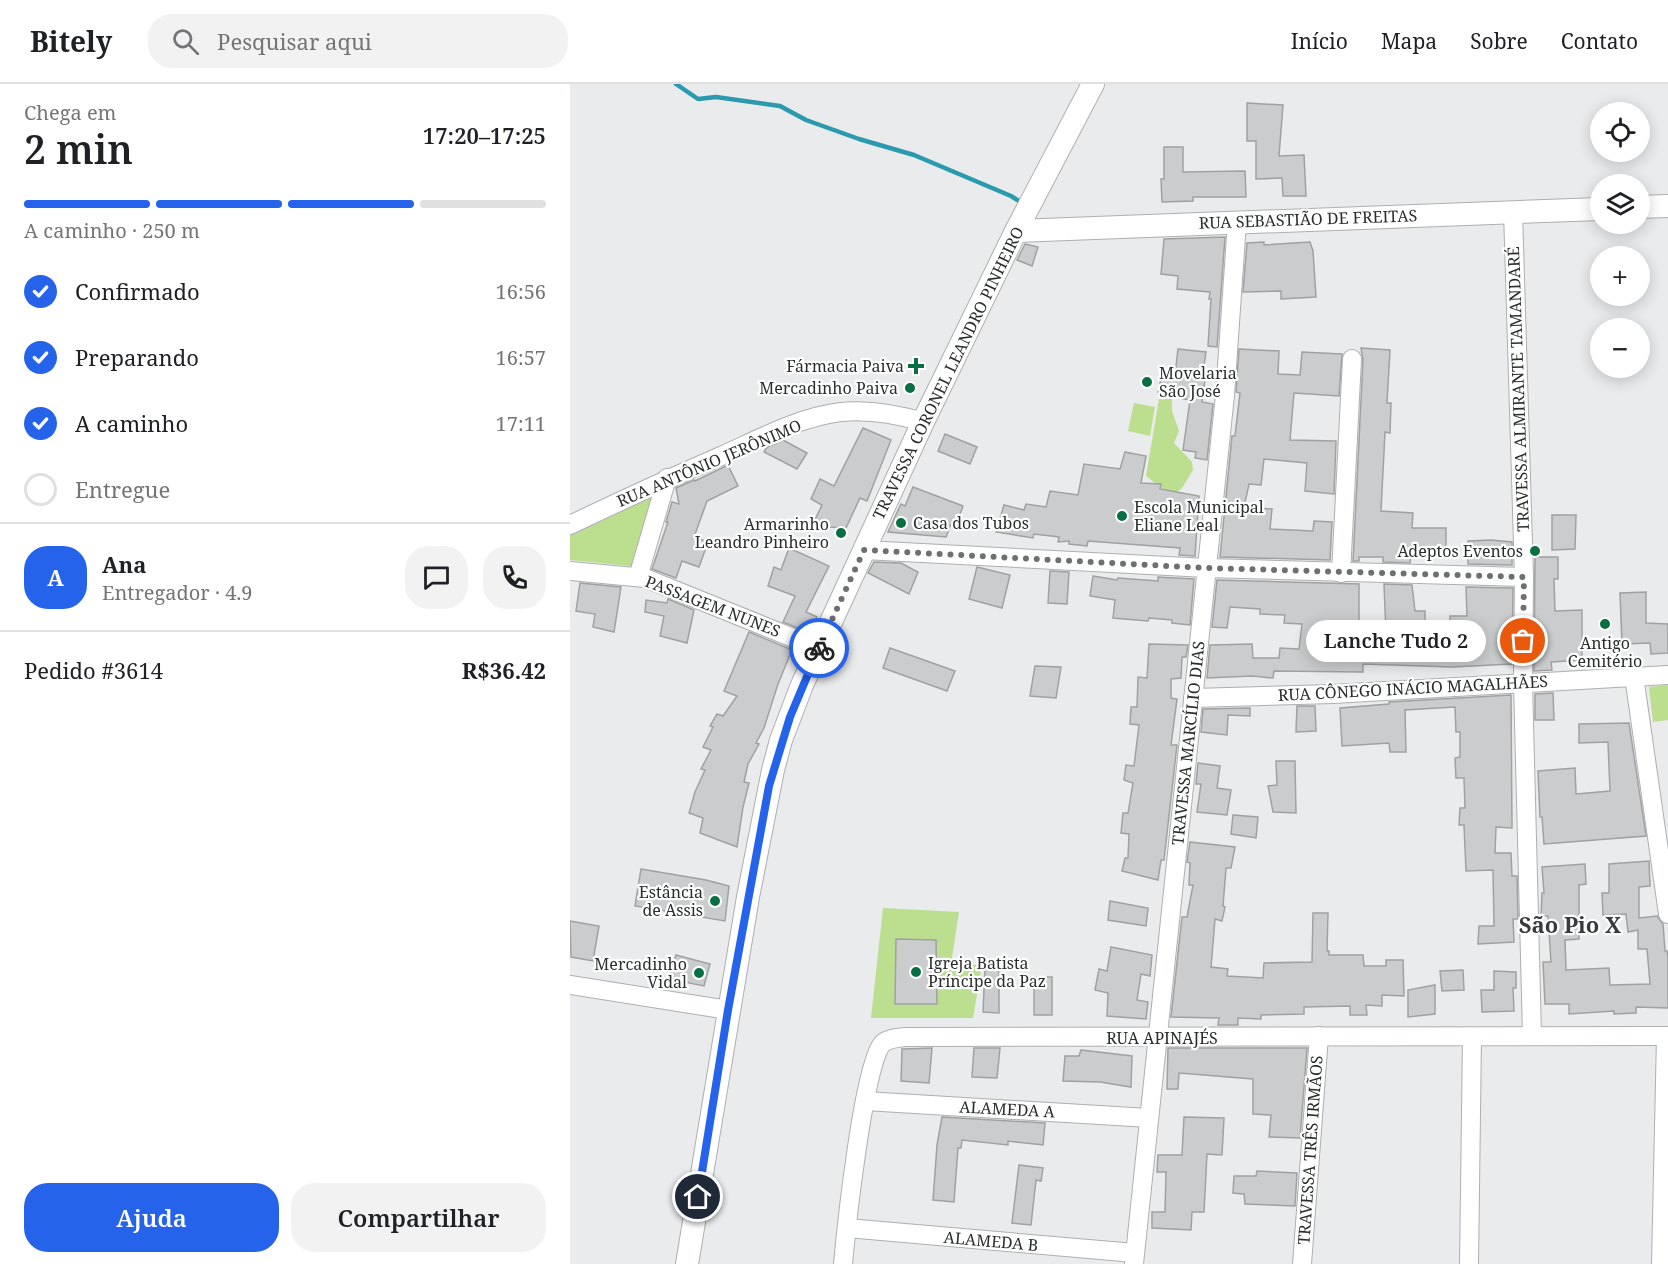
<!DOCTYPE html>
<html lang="pt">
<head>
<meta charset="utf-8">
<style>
  body { margin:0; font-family:"Noto Serif",serif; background:#f2f2f2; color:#202124; height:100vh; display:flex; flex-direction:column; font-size:22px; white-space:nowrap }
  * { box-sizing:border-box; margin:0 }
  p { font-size:20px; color:#757577 }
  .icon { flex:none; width:33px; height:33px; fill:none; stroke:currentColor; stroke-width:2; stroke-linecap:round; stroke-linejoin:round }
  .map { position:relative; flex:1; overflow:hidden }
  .drawer { display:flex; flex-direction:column; background:#fff; width:570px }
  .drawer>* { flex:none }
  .buttons { position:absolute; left:1020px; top:18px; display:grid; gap:12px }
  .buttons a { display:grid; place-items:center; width:60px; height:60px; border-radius:50%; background:#fff; box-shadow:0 3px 15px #0003; font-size:30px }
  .pin { position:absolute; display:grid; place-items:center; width:51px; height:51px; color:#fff; margin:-26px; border:3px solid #fff; border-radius:50%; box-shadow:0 2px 6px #0007 }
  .courier { position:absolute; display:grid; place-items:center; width:60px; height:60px; margin:-30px; border:4px solid #2563eb; border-radius:50%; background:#fff; color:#222; box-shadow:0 2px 8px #0007 }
  .bubble { position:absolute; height:42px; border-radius:21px; background:#fff; box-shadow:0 3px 15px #0003; font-size:20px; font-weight:600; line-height:42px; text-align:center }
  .summary em { font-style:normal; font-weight:600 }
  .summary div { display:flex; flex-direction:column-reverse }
  .summary { display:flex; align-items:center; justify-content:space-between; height:102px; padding:0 24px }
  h1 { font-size:39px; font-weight:600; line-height:45px }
  .bar { display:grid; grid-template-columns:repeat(4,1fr); gap:9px 6px; align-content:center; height:72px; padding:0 24px }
  .bar i { height:8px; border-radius:4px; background:#e0e0e0 }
  .bar .on { background:#2563eb }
  .bar p { grid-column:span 4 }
  .line { display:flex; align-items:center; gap:15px; padding:0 24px; border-top:2px solid #e0e0e0 }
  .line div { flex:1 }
  .round { display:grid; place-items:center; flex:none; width:63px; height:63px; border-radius:24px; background:#f2f2f2 }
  ol { padding:0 24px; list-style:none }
  li { display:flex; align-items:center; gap:18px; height:66px }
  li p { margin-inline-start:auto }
  li .icon { padding:6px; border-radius:50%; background:#2563eb; color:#fff; stroke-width:4 }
  li:last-child { color:#757577 }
  li i { width:33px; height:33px; border:3px solid #e0e0e0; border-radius:50% }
  .action { display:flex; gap:12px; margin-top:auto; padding:12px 24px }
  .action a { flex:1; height:69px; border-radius:24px; background:#2563eb; color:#fff; font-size:24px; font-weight:600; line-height:69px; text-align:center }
  .action a+a { background:#f2f2f2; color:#202124 }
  header { display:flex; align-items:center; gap:36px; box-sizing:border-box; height:84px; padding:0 30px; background:#fff; border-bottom:2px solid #e0e0e0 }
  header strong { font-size:28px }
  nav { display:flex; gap:33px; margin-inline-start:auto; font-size:21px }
  .search { width:420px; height:54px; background:#f2f2f2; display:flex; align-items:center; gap:15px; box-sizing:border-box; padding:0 21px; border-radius:24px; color:#757577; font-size:22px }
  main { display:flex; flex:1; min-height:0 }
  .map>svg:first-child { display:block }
  .green { fill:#bcde8f }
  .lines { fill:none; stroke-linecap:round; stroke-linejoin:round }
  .stream { stroke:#2c9aae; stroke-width:4.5 }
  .building { fill:#cbcccd; stroke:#a0a1a2; stroke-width:1.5 }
  .minor-casing { stroke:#aeafb0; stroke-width:20 }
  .tertiary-casing { stroke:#aeafb0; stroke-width:24 }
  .minor { stroke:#fff; stroke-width:18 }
  .tertiary { stroke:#fff; stroke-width:22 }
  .done { stroke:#6e6f6f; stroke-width:6; stroke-dasharray:0 10.8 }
  .route { stroke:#2563eb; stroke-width:8 }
  .poi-dot { fill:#0a6e43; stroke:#fff; stroke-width:2 }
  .labels { text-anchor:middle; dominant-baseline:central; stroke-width:4.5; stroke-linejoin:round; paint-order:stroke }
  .street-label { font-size:16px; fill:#2b2c2c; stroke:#fff }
  .poi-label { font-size:16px; fill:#2b2c2c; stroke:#fff; text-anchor:end }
  .district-label { font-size:22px; font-weight:bold; fill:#393a3b; stroke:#fff }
</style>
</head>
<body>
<header>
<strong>Bitely</strong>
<div class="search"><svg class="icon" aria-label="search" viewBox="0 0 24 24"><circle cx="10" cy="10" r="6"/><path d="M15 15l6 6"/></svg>Pesquisar aqui</div>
<nav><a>Início</a><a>Mapa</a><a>Sobre</a><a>Contato</a></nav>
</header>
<main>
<section class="drawer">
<div class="summary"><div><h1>2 min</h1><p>Chega em</p></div><em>17:20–17:25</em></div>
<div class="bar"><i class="on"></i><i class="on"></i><i class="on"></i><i></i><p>A caminho · 250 m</p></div>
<ol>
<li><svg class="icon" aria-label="check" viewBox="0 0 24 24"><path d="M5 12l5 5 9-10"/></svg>Confirmado<p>16:56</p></li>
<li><svg class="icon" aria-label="check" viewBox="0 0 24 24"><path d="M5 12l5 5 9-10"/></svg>Preparando<p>16:57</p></li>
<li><svg class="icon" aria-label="check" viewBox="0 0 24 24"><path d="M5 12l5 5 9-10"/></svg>A caminho<p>17:11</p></li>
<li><i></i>Entregue</li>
</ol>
<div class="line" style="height:108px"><b class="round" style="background:#2563eb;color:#fff">A</b><div><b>Ana</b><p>Entregador · 4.9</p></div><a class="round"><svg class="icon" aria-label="chat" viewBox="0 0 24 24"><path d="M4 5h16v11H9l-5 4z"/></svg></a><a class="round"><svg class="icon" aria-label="phone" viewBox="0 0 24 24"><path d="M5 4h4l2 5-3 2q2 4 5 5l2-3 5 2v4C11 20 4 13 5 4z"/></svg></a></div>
<div class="line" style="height:78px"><div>Pedido #3614</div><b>R$36.42</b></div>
<div class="action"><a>Ajuda</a><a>Compartilhar</a></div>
</section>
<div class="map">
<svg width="1098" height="1180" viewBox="0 0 1098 1180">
  <rect width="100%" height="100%" fill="#eaebec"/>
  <g class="green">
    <polygon points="589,315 602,315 602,327 609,347 604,359 622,378 623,386 612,404 606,409 597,408 576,392"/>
    <polygon points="564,319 585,323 580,352 558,347"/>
    <polygon points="90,403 70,483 0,476 0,443"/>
    <polygon points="1098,601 1098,636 1083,638 1079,603"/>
    <polygon points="313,824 389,828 381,880 412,881 403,934 301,934"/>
  </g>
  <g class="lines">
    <polyline class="stream" points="106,0 128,15 146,13 210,22 236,36 289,55 344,71 441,112 454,120"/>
  </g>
  <g class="building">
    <polygon points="677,19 713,21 709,72 734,71 736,112 713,112 712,94 686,95 686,57 677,57"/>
    <polygon points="594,63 613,63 613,88 675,87 676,113 623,113 623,117 592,118 591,95 594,95"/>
    <polygon points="655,153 647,263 638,262 641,215 639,215 640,208 607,205 608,192 591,190 594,155"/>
    <polygon points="694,158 694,161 740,158 743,167 746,213 711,215 711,207 673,208 677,159"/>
    <polygon points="455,160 468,163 462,182 447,176"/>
    <polygon points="791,264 820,266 817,319 821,319 820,349 815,348 811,427 843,429 842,444 876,444 876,467 842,467 840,479 813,478 813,473 789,473 789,477 783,477 793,276"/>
    <polygon points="608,265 636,268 632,296 635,296 632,318 643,320 637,376 625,374 626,368 613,366 620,316 588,310 592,289 605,291"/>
    <polygon points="669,265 709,267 708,290 730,291 732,268 772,270 769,312 724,309 720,356 766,357 764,410 735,407 737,379 694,375 691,401 679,400 674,423 702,425 700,445 743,447 744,437 762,438 760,476 650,473 662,352 665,352 670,309 666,308"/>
    <polygon points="293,344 321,356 297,417 290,414 276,444 242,442 252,421 241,415 250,395 264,402"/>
    <polygon points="375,350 407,363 400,380 368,367"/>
    <polygon points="213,356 237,369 227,385 194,368 197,363"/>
    <polygon points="555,368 576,372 571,399 591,400 590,405 629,412 625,472 609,471 610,464 518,457 517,462 499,460 499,457 488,458 489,453 464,450 463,454 426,448 434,421 454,426 456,420 476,423 480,407 508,411 514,380 550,385"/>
    <polygon points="158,381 168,402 137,417 124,453 138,458 129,483 112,477 106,494 82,485 98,438 96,438 102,418 109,420 106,404 124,396 125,397"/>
    <polygon points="343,403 393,422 387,439 382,437 376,453 318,448 331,420 335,422"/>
    <polygon points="982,431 1006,431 1005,465 982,466"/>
    <polygon points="921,456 942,458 942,481 898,480 898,457"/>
    <polygon points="219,464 259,482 236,528 247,533 240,549 213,538 225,512 198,502 204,483 211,486"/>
    <polygon points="965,473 988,473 988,495 984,495 985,527 1012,526 1012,576 981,578 982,586 964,587"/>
    <polygon points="304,478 331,479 348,488 339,510 298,489"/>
    <polygon points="407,483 440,491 432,524 399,515"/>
    <polygon points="480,487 499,488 497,520 478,519"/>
    <polygon points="523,492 547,496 548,494 588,497 588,493 624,495 620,541 602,539 602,536 579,534 578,537 543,534 545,516 520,512"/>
    <polygon points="647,496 789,500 789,548 816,549 814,500 842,501 845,527 855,527 855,539 880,538 880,532 897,532 896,503 943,504 942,580 882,583 793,580 793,588 704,587 703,594 682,592 637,594 640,561 682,560 683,574 709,574 710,564 729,565 732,540 714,539 715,531 690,530 690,525 660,523 657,544 642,543"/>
    <polygon points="10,499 51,503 44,548 23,543 25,530 6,527"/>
    <polygon points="1076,508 1076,539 1098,540 1098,569 1081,570 1080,559 1052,560 1050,509"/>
    <polygon points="98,515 124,526 117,559 90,552 94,532 75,528 76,516 97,519"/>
    <polygon points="179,548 222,566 208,600 194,644 186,659 189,660 178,680 174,698 179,699 173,723 167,763 130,749 133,734 119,729 125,708 135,686 131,685 141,666 133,663 143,643 140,642 147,630 153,632 167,612 154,607"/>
    <polygon points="579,560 618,561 616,573 612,573 611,594 601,595 601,614 607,615 601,661 607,661 594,776 591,776 588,796 552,787 555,774 558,774 559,750 551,749 553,729 558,729 563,699 554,696 556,681 564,682 569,641 560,640 561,623 567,623 568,593 577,594"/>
    <polygon points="320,564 385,587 377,607 313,584"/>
    <polygon points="465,582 491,583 486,614 460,612"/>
    <polygon points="983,609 984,636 965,636 965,610"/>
    <polygon points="941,611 942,744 926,743 925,769 941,769 942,792 947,792 948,835 943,835 944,858 908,860 909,842 924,842 923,786 896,787 894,741 889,741 890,724 895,724 894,694 886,694 885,674 890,673 890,648 886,648 885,623 835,626 836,668 820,668 819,659 772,662 770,624 819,620 819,618"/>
    <polygon points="727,622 745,622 746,647 726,648"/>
    <polygon points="680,624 680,632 658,631 657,651 631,648 633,625"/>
    <polygon points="1059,639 1076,752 974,760 972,733 970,733 968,687 1005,684 1006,710 1040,707 1038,658 1009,659 1009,640"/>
    <polygon points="706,677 725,677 726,729 703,728 698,702 707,701"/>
    <polygon points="628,679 650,682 647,704 661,706 657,731 627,728 631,700 626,700"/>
    <polygon points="663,731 688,733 686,754 661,750"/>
    <polygon points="620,758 665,763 661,784 656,784 653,822 655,823 652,837 645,835 641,883 658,885 657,892 693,894 694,879 742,878 743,829 758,829 757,867 759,867 759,871 793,871 794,882 816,882 816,876 833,876 834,912 812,911 812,922 796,921 797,931 780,931 780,922 734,923 734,930 691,931 691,935 668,934 668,941 648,941 649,934 601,933 612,833 617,833 623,801 619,801 620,779 617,778"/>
    <polygon points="1079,777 1080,802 1069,803 1069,834 1087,832 1093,840 1095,867 1097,867 1098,873 1098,924 1066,923 1066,929 1044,930 1044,927 999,930 999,920 975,920 973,878 981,878 978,832 971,832 972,809 974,809 972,783 1015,780 1016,800 1009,801 1009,855 995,856 996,886 1039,884 1040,901 1080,900 1077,865 1068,865 1068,846 1058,848 1056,830 1033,831 1032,809 1039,809 1039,780"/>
    <polygon points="71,785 136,796 159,802 155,837 65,822"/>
    <polygon points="540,817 578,824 576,842 538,836"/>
    <polygon points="0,837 29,842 23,877 1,873"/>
    <polygon points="326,855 366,856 367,920 325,920"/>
    <polygon points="541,863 582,871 580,892 571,890 567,916 578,918 576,935 537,932 538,909 525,906 529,885 537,887"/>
    <polygon points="106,871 140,880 134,902 99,895"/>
    <polygon points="415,883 429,884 429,929 413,928"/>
    <polygon points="893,886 894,906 872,907 870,887"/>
    <polygon points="924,887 946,888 946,904 943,904 944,927 912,928 911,906 924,906"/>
    <rect x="464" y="893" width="18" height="38"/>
    <polygon points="865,901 865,930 838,933 838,906"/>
    <polygon points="362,964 359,999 331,997 332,965"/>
    <polygon points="404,964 430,964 427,994 402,993"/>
    <polygon points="598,964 737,964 730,1054 699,1053 701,1031 683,1030 683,995 609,989 608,1005 597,1005"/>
    <polygon points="511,966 562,972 561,1003 530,998 493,997 495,972 509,972"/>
    <polygon points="372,1033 475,1039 473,1061 438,1057 438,1061 392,1056 391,1064 388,1064 384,1118 363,1116 367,1061"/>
    <polygon points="614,1033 654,1034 652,1071 637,1070 634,1128 622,1128 621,1146 582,1144 582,1128 595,1128 596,1088 587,1088 588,1071 612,1071"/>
    <polygon points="449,1081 473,1084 471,1097 466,1096 461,1141 442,1139"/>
    <polygon points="687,1087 727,1089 725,1122 675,1120 674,1110 663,1109 664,1092 686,1092"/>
  </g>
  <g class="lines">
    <defs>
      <g id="minor">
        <polyline points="943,127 954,493 953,599 962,951"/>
        <path d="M0,441C50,417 100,394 151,372C189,355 229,333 271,328C299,325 326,330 353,338"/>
        <polyline points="294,466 636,484 954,493"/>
        <polyline points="0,487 75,494 248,564"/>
        <polyline points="771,489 782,275"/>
        <polyline points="68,493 97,394"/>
        <polyline points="1064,592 1098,830"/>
        <polyline points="623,614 763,610 1098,591"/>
        <polyline points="0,901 158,926"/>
        <polyline points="295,1017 579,1034"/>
        <polyline points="277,1144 565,1169"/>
        <path d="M273,1180C276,1146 294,976 313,959C319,954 327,954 335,953L1098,952"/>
        <polyline points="564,1180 655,311 667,138"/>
        <polyline points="732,1180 749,952"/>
        <polyline points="899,1180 902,953"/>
        <polyline points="1091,1180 1096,952"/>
      </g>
      <g id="tertiary">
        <polyline points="1070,123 1098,122"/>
        <polyline points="446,147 1030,125"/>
        <polyline points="117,1180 178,813 203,686 211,656 232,601 353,338 446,147 523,0"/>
      </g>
    </defs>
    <use href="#minor" class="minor-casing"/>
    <use href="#tertiary" class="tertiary-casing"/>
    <use href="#minor" class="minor"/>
    <use href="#tertiary" class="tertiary"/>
  </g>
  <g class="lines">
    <polyline class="done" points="249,564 294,466 636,484 954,493 953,557"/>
    <polyline class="route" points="128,1113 158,926 199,702 220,633 249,564"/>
  </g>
  <g class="poi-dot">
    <path d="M343 273h6v6h6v6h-6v6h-6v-6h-6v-6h6z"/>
    <circle cx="577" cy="298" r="6"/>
    <circle cx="340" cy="304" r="6"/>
    <circle cx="552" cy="432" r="6"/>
    <circle cx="331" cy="439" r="6"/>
    <circle cx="271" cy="449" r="6"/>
    <circle cx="965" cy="467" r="6"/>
    <circle cx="1035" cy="540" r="6"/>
    <circle cx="145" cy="817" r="6"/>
    <circle cx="346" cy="888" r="6"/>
    <circle cx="129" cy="889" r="6"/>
  </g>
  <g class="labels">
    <g class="street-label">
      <text transform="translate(738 135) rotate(-2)">RUA SEBASTIÃO DE FREITAS</text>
      <text transform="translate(378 289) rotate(-64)">TRAVESSA CORONEL LEANDRO PINHEIRO</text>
      <text transform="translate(948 305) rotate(-92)">TRAVESSA ALMIRANTE TAMANDARÉ</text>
      <text transform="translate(139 379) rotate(-23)">RUA ANTÔNIO JERÔNIMO</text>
      <text transform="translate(143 522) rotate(21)">PASSAGEM NUNES</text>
      <text transform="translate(843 604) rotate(-3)">RUA CÔNEGO INÁCIO MAGALHÃES</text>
      <text transform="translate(618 659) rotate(-84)">TRAVESSA MARCÍLIO DIAS</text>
      <text x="592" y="954">RUA APINAJÉS</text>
      <text transform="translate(437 1025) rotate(3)">ALAMEDA A</text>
      <text transform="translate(740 1066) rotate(-86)">TRAVESSA TRÊS IRMÃOS</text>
      <text transform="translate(421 1157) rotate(5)">ALAMEDA B</text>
    </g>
    <g class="poi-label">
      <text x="334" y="282">Fármacia Paiva</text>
      <text x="589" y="289" text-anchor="start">Movelaria<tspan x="589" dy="18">São José</tspan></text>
      <text x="328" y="304">Mercadinho Paiva</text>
      <text x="564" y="423" text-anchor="start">Escola Municipal<tspan x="564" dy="18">Eliane Leal</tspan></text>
      <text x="343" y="439" text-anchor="start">Casa dos Tubos</text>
      <text x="259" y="440">Armarinho<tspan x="259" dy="18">Leandro Pinheiro</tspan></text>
      <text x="953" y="467">Adeptos Eventos</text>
      <text x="1035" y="559" text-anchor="middle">Antigo<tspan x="1035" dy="18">Cemitério</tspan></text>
      <text x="133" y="808">Estância<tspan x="133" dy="18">de Assis</tspan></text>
      <text x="358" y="879" text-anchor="start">Igreja Batista<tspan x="358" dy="18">Príncipe da Paz</tspan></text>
      <text x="117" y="880">Mercadinho<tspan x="117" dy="18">Vidal</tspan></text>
    </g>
    <g class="district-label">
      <text x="1000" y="840">São Pio X</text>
    </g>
  </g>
</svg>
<div class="buttons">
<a><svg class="icon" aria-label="locate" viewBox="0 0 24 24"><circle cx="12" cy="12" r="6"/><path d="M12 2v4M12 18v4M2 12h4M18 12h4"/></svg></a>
<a><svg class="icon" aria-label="layers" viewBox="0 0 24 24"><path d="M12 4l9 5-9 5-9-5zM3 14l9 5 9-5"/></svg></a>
<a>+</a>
<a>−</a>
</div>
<div class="pin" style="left:953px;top:557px;background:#ea580c"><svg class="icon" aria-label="bag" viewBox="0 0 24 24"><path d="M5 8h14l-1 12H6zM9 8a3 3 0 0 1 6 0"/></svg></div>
<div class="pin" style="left:128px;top:1113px;background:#1f2937"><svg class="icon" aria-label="home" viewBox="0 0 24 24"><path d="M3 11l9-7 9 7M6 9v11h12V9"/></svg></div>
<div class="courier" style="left:249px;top:564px"><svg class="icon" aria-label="bike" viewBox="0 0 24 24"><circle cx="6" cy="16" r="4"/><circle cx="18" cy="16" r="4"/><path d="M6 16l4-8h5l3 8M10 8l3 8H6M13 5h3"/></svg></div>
<div class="bubble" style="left:736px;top:536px;width:180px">Lanche Tudo 2</div>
</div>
</main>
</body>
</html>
